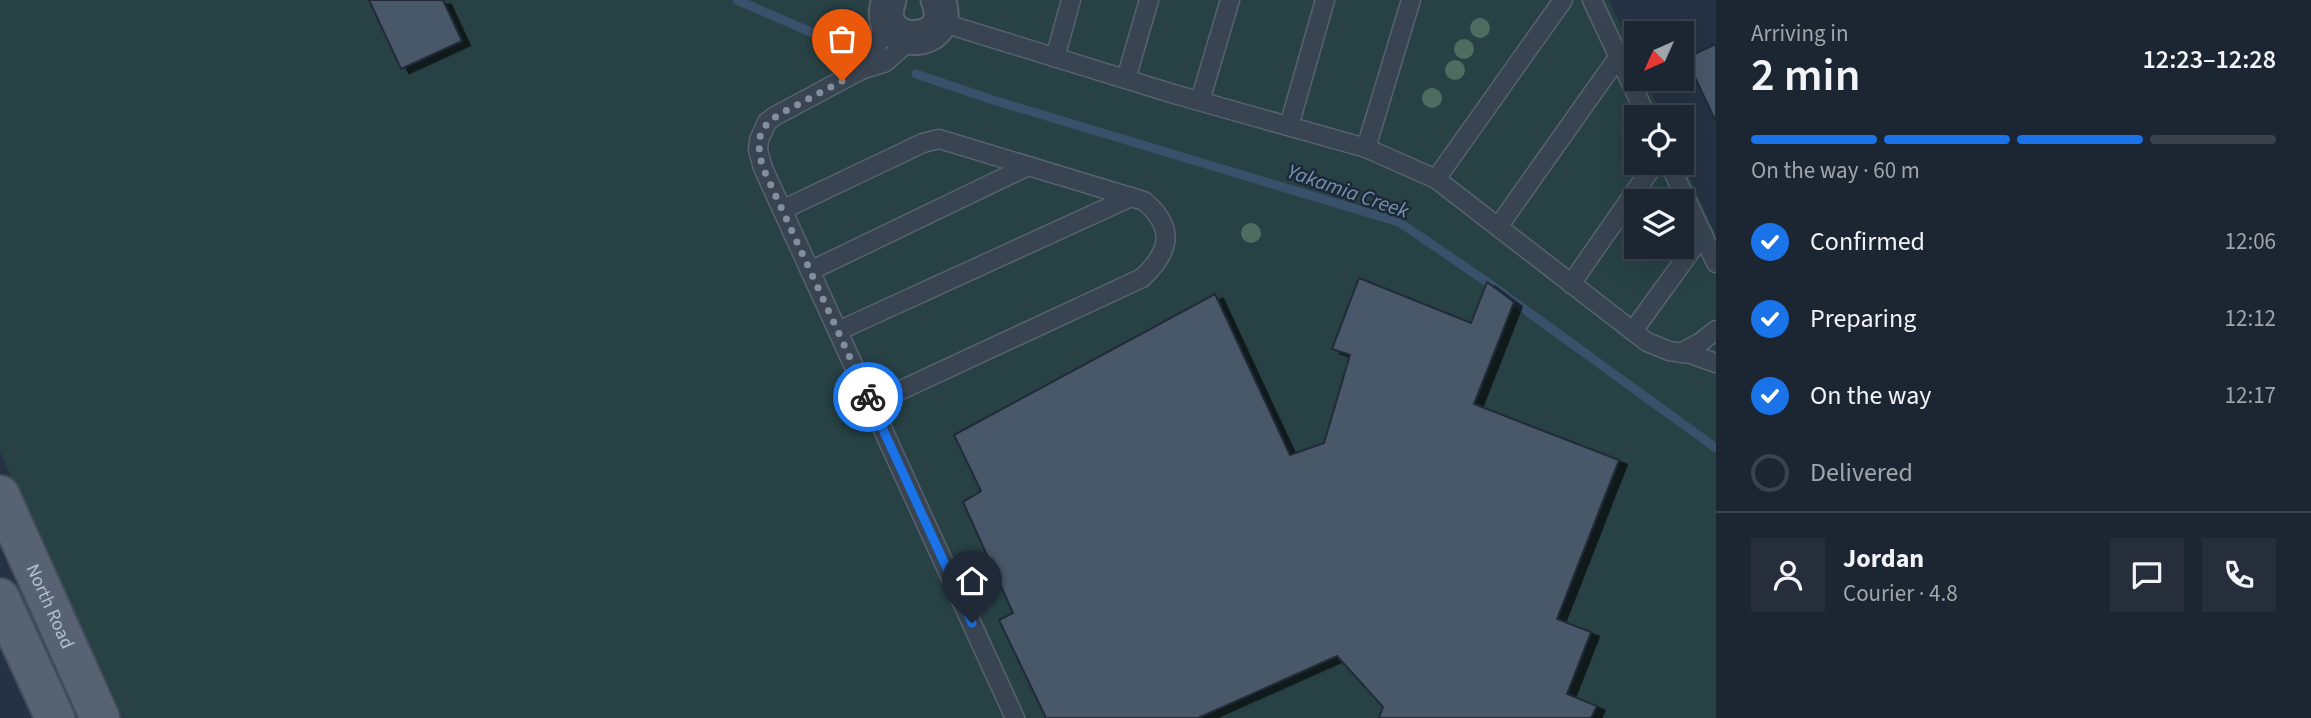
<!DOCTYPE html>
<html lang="en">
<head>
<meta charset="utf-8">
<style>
  body { margin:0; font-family:"Source Sans 3",sans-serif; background:#252e3a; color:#f1f3f6; height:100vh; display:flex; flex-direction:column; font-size:26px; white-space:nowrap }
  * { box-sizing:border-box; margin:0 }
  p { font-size:23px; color:#a0a5ac }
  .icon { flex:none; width:38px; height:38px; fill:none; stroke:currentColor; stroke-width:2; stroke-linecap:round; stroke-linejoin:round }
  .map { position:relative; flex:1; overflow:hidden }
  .panel { display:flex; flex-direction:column; background:#1c2632; width:595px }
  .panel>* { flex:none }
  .needle { width:46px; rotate:225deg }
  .tools { position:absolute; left:1624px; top:21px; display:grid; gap:14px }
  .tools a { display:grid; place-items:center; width:70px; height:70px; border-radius:0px; background:#1c2632; box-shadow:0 7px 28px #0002,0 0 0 2px #3a434d; font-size:35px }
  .pin { position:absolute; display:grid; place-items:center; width:60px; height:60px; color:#fff; margin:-72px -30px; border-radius:50% 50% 50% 0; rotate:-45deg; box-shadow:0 0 7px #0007 }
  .pin .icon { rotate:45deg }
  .courier { position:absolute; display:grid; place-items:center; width:70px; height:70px; margin:-35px; border:5px solid #1a73e8; border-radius:50%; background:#fff; color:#222; box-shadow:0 2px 9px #0007 }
  .summary em { font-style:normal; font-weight:600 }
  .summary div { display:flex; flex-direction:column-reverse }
  .summary { display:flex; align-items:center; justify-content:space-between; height:119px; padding:0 35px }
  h1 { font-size:46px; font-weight:600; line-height:52px }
  .bar { display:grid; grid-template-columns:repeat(4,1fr); gap:10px 7px; align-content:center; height:84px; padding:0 35px }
  .bar i { height:9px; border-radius:5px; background:#3a434d }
  .bar .selected { background:#1a73e8 }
  .bar p { grid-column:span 4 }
  .line { display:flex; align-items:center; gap:18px; padding:0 35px; border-top:2px solid #3a434d }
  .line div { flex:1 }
  .round { display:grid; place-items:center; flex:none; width:74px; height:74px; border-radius:0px; background:#252e3a }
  ol { padding:0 35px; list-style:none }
  li { display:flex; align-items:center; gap:21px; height:77px }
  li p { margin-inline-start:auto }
  li .icon { padding:7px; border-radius:50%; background:#1a73e8; color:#fff; stroke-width:4 }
  li:last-child { color:#a0a5ac }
  li i { width:38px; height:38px; border:4px solid #3a434d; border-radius:50% }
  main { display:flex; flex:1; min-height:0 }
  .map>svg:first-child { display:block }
  .green { fill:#274144; fill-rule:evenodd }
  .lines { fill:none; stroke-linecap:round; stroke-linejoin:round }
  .stream { stroke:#3a516c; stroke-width:9 }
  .building { fill:#495869; stroke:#202b39; stroke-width:2; filter:url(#shadow) }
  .service-casing { stroke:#57626f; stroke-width:21 }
  .minor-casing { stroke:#57626f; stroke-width:37 }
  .primary-casing { stroke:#434d5b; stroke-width:42 }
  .service { stroke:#394452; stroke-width:18 }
  .minor { stroke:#394452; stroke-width:33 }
  .primary { stroke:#576372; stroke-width:38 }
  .tree { fill:#4c6d5f }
  .done { stroke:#838e9c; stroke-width:7; stroke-dasharray:0 12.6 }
  .route { stroke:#1a73e8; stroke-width:9 }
  .labels { text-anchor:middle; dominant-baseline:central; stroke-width:5; stroke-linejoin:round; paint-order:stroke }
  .street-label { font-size:19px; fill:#b6bfcc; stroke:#1e2937 }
  .water-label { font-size:21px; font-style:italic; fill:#7591b0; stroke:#1e2937 }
</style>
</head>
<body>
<main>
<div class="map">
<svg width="1716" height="718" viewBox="0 0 1716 718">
  <defs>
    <filter id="shadow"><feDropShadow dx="8" dy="4.5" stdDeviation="0" flood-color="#0009"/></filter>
  </defs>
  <rect width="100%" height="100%" fill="#253243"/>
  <path class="green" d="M0,0H1609L1636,59V79H1645L1663,117H1636V163H1682V159L1716,235V718H120L0,452ZM1636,201H1682V247H1636Z"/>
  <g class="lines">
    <g class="stream">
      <polyline points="737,0 836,43"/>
      <polyline points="916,74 993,100 1399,222 1487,282 1716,448"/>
    </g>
  </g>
  <g class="building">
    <polygon points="369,0 443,0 462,41 401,69"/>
    <polygon points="1716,44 1716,122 1686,58"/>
    <polygon points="1359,278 1471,323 1487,282 1514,302 1474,404 1619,460 1557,619 1591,632 1567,694 1597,706 1591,718 1379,718 1383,707 1337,656 1198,718 1046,718 999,620 1013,613 963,502 981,491 954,435 1215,294 1290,455 1324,443 1350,355 1332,349"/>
  </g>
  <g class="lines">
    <defs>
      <g id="service">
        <polyline points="1592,0 1647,117"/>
        <polyline points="940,22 1174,94 1366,148 1436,179 1647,342 1669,351 1691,354 1716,363"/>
        <polyline points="912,39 884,63 861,70 775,116 767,122 759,140 758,150 763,168 1015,718"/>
        <polyline points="1055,58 1071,0"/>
        <polyline points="861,70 874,55 886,18"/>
        <polyline points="1126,79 1149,0"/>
        <polyline points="1200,101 1230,0"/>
        <polyline points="1289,126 1325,0"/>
        <polyline points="1366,148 1411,0"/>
        <polyline points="1669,163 1716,263"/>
        <polyline points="1436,179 1563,0"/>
        <path d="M782,210L923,143L939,139L1144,201C1176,228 1170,252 1142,278L871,404"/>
        <polyline points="1498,227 1619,56"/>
        <polyline points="810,271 1028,166"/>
        <polyline points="1571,284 1655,163"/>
        <polyline points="838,331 1131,197"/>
        <polyline points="1633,331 1703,234"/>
        <polyline points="1681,353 1701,342 1716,330"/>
      </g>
      <path id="minor" d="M889,0C870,51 959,49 938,0"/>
      <g id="primary">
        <path id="s1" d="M0,495L100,718"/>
        <polyline points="0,598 55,718"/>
      </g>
    </defs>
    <use href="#service" class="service-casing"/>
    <use href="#minor" class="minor-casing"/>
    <use href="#primary" class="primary-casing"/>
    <use href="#service" class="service"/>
    <use href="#minor" class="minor"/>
    <use href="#primary" class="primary"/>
  </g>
  <g class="tree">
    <circle cx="1480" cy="28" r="10"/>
    <circle cx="1464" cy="49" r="10"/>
    <circle cx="1455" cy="70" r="10"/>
    <circle cx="1432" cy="98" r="10"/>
    <circle cx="1251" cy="233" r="10"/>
  </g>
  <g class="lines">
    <path class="done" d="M842,81C827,89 812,97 797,105C765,121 752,130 763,168L868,397"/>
    <polyline class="route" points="868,397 972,623"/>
  </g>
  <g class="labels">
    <g class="street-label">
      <text stroke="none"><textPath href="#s1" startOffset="122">North Road</textPath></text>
    </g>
    <g class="water-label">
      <text transform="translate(1348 191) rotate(19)">Yakamia Creek</text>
    </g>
  </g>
</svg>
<div class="tools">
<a><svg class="needle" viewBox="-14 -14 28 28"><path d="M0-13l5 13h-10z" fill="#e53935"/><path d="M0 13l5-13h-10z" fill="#a0a5ac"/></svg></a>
<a><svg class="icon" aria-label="locate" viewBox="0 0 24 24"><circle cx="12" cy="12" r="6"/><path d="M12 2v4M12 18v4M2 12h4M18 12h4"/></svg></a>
<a><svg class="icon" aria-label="layers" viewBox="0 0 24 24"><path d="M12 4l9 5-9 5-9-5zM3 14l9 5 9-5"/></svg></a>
</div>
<div class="pin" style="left:842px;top:81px;background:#ea580c"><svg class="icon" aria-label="bag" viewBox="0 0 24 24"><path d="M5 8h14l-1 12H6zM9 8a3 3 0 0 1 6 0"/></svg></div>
<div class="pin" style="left:972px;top:623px;background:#1f2937"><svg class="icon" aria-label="home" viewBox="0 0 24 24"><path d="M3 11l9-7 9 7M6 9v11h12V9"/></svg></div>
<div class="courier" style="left:868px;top:397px"><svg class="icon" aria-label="bike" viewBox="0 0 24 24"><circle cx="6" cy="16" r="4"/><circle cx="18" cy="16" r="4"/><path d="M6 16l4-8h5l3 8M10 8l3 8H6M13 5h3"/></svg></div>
</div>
<section class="panel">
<div class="summary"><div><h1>2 min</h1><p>Arriving in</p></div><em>12:23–12:28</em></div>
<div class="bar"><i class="selected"></i><i class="selected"></i><i class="selected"></i><i></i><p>On the way · 60 m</p></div>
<ol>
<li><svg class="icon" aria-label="check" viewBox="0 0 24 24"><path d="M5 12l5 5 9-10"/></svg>Confirmed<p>12:06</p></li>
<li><svg class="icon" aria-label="check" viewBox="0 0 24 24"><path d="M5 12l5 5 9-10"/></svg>Preparing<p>12:12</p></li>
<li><svg class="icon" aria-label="check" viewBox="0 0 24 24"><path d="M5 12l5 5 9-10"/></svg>On the way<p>12:17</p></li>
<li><i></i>Delivered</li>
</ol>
<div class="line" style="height:126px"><a class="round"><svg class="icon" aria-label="person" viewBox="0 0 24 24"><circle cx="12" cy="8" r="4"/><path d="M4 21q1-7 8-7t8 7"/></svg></a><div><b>Jordan</b><p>Courier · 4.8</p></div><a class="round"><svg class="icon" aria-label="chat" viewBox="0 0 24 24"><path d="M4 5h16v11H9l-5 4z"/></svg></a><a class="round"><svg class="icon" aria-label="phone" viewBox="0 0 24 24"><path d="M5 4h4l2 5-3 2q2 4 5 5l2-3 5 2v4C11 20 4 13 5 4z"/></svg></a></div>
</section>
</main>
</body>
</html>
